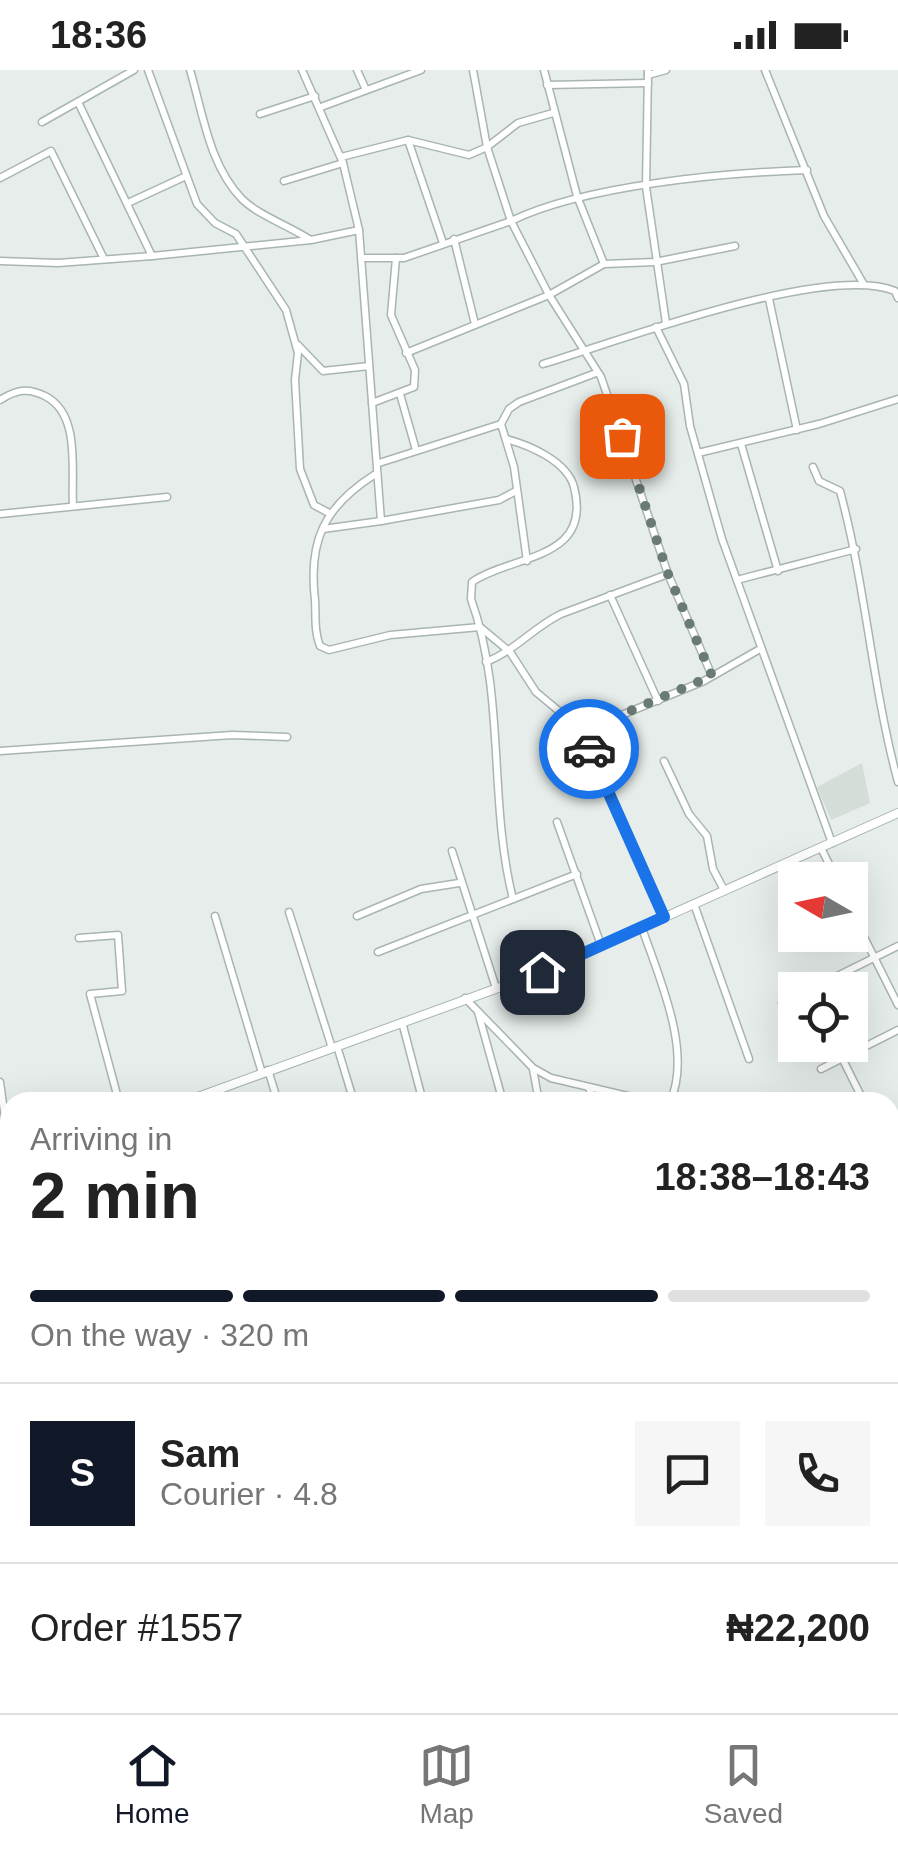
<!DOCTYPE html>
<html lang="en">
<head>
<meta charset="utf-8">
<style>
  body { margin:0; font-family:Arial,sans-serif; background:#f6f6f6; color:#222; height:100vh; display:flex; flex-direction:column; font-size:38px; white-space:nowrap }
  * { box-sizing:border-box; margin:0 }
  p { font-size:32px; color:#767676 }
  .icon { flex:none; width:55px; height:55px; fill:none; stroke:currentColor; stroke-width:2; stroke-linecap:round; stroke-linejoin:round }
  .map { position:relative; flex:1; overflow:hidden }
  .side { position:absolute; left:0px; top:1022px; width:900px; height:622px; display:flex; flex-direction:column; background:#fff; border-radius:30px 30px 0 0; box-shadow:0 10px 40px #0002 }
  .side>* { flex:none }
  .needle { width:65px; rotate:279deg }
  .buttons { position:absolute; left:778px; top:792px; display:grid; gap:20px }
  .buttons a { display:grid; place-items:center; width:90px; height:90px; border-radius:0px; background:#fff; box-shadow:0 10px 40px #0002; font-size:50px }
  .pin { position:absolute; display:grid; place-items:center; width:85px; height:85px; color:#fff; margin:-42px; border-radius:20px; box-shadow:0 5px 15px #0006 }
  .courier { position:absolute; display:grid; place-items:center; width:100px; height:100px; margin:-50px; border:8px solid #1a73e8; border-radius:50%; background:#fff; color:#222; box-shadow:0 2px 12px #0007 }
  .summary em { font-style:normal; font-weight:700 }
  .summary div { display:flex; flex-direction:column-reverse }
  .summary { display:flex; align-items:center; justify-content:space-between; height:170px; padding:0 30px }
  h1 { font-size:65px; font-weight:700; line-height:75px }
  .bar { display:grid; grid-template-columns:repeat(4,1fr); gap:15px 10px; align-content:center; height:120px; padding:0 30px }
  .bar i { height:12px; border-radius:8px; background:#e0e0e0 }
  .bar .selected { background:#111827 }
  .bar p { grid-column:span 4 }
  .line { display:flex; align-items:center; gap:25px; padding:0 30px; border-top:2px solid #e0e0e0 }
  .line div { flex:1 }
  .round { display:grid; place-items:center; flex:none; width:105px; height:105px; border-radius:0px; background:#f6f6f6 }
  .status { display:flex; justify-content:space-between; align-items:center; height:70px; padding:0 50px; background:#fff; direction:ltr }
  .status svg { height:28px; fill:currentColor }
  .dock { display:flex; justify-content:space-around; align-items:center; height:140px; border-top:2px solid #e0e0e0; background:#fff; font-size:28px; color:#767676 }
  .dock a { display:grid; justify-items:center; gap:5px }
  .dock .selected { color:#111827 }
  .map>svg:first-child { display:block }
  .built { fill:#d5ddd8 }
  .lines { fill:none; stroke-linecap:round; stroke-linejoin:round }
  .minor-casing { stroke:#a9b5b0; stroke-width:9 }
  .tertiary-casing { stroke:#a9b5b0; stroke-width:10 }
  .minor { stroke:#fff; stroke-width:6 }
  .tertiary { stroke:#fff; stroke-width:8 }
  .done { stroke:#6a7b74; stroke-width:10; stroke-dasharray:0 18 }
  .route { stroke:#1a73e8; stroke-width:12 }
</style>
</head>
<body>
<div class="status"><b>18:36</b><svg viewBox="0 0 49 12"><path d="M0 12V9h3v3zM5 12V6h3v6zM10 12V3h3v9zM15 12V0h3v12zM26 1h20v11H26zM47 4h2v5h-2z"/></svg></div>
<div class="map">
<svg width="898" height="1643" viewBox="0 0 898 1643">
  <rect width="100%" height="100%" fill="#e6edea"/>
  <polygon class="built" points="862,693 870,733 831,750 817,717"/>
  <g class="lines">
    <defs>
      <g id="minor">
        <polyline points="148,0 197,134 215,153 236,164 286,240 298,283 295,310 300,399 314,435 329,443"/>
        <path d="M190,0C203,43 209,95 242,129C258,145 289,156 309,169"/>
        <polyline points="302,0 343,93 359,160 381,451 499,430 516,421"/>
        <polyline points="357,0 366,20"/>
        <path d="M473,0L487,77L511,151C585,115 723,103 807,100"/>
        <polyline points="544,0 577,126 604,194"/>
        <polyline points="648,0 646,117 666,253"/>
        <polyline points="765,0 824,146 863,213"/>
        <polyline points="648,5 666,0"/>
        <polyline points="547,15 648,13"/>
        <polyline points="78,32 152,186"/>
        <polyline points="321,37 421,0"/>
        <polyline points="260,44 315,26"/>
        <polyline points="42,52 134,0"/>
        <polyline points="408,70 469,85 487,77 518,53 553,43"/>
        <polyline points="341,87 408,70 443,173"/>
        <polyline points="0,108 51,81 104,189"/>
        <polyline points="284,111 343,93"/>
        <polyline points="130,132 184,107"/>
        <polyline points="454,169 475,254"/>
        <polyline points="362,188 404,188 511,151 549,225 601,307 668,504 712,606"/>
        <polyline points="0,191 58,193 152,186 311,170 359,160"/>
        <polyline points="769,229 797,360"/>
        <polyline points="656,257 684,314 690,356 722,469 832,773"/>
        <polyline points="298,275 323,301 369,296"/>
        <polyline points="406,283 549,225 604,194 655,192 735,176"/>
        <path d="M543,294C619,271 826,193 895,221L898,228"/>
        <polyline points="400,324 416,380"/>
        <path d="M0,330C16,320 27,317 45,326C81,344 71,400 73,436"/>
        <polyline points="372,333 414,317 415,300 391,245 396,188"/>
        <path d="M506,369C529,375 567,391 574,417C593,491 513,484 472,512L471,529C506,626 488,730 513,829"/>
        <polyline points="741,374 778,501"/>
        <polyline points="698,383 819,354 898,329"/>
        <polyline points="379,393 501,354"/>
        <path d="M813,397L819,411L840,421C866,517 872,616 898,712"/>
        <path d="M374,405C324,437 308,471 315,530C316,546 314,561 320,576L329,580L390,565L480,557L510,582L536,622L583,661L665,847"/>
        <polyline points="0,444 167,427"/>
        <polyline points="323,459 381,451"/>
        <polyline points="527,491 514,397 501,354 509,339 519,332 596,303"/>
        <polyline points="737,510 856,479"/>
        <polyline points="610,525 658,631"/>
        <path d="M486,592C516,580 534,557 561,544L668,504"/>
        <polyline points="583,661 704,611 760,579"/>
        <polyline points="0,681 232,665 287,667"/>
        <polyline points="664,691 689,744 707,766 713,799 724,820"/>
        <polyline points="557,752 601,875"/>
        <polyline points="821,778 837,810"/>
        <polyline points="452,781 496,918"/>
        <polyline points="694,834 749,989"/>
        <polyline points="850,839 898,935"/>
        <polyline points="289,842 332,978"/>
        <polyline points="215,846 262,1003"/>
        <polyline points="357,846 421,819 459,813"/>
        <path d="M642,858C659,908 693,982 670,1032"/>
        <polyline points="79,868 118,865 122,921 90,924 119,1032"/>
        <polyline points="378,882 577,804"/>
        <polyline points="809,920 898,876"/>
        <polyline points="465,928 533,998 551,1008 653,1032"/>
        <polyline points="782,933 795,927"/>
        <polyline points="478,942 503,1032"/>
        <polyline points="402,952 423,1032"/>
        <polyline points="337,976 354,1032"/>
        <polyline points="842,988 864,1032"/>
        <polyline points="533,999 539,1032"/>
        <polyline points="821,999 898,960"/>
        <polyline points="268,1000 278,1032"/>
        <polyline points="0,1012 10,1085"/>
        <polyline points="589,1018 595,1032"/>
        <polyline points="890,1084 898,1085"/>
        <polyline points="890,1178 898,1176"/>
        <polyline points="890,1186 898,1201"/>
        <polyline points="0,1338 10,1367"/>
        <polyline points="890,1377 898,1377"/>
        <polyline points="0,1414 10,1411"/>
        <polyline points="890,1476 898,1477"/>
        <polyline points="0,1492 10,1490"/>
        <polyline points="0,1564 10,1562"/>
        <polyline points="237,1635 262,1635"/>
        <polyline points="293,1635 296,1643"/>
        <polyline points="454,1635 456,1643"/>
        <polyline points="857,1635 898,1643"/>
        <polyline points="81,1643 83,1635"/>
        <polyline points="353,1643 383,1635"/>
        <polyline points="544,1643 545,1635"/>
        <polyline points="739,1643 740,1635"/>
      </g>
      <g id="tertiary">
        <polyline points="184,1032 542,902 898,743"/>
        <polyline points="0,1097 10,1093"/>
      </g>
    </defs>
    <use href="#minor" class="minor-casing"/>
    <use href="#tertiary" class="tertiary-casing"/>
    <use href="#minor" class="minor"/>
    <use href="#tertiary" class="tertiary"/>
  </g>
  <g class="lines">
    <polyline class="done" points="589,679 583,661 712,606 668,504 622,366"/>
    <polyline class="route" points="542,902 664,847 589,679"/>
  </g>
</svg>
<div class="buttons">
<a><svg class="needle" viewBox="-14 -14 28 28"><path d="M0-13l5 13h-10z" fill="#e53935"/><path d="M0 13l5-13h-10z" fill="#767676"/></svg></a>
<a><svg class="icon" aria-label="locate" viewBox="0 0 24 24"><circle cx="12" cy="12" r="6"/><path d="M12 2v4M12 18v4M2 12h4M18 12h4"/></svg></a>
</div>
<div class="pin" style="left:622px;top:366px;background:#ea580c"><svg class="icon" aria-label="bag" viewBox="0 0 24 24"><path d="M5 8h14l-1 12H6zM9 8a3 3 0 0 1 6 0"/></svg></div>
<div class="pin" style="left:542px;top:902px;background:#1f2937"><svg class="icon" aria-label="home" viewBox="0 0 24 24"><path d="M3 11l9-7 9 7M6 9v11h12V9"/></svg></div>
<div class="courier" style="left:589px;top:679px"><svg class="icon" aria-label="car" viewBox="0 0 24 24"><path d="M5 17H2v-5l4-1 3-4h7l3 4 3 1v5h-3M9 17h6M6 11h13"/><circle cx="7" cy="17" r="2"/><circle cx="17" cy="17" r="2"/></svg></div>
<section class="side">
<div class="summary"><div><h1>2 min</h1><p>Arriving in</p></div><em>18:38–18:43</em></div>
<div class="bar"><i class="selected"></i><i class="selected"></i><i class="selected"></i><i></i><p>On the way · 320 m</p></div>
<div class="line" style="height:180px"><b class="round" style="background:#111827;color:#fff">S</b><div><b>Sam</b><p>Courier · 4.8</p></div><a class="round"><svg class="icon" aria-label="chat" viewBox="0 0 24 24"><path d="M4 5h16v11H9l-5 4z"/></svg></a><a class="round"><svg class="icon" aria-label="phone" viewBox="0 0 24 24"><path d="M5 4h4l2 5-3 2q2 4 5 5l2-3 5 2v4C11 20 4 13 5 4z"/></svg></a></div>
<div class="line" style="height:130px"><div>Order #1557</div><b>₦22,200</b></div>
</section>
</div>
<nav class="dock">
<a class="selected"><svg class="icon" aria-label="home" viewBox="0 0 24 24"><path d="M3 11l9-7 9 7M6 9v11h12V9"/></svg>Home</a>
<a><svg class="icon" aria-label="map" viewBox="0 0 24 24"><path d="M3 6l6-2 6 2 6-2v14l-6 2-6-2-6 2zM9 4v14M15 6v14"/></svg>Map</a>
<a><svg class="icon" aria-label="saved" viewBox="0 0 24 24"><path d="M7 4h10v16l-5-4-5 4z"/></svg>Saved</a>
</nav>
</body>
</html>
